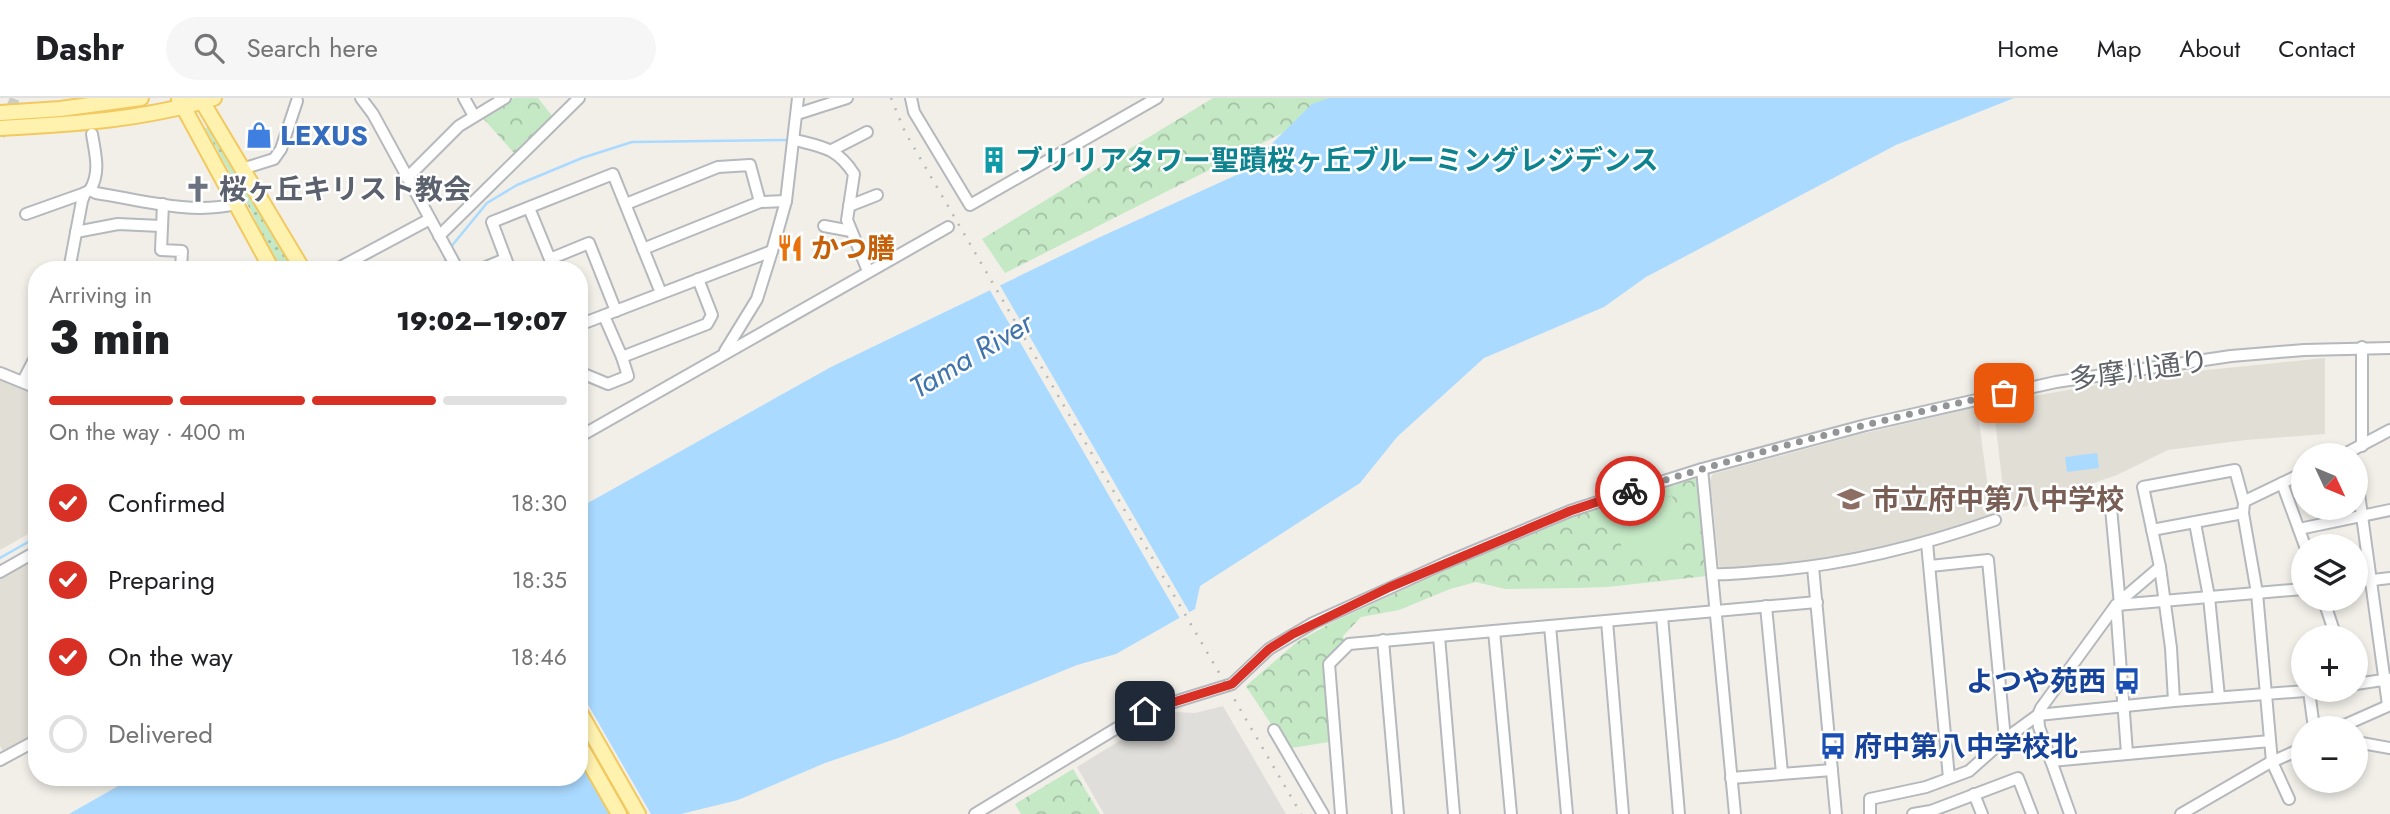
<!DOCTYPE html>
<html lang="en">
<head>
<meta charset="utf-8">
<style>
  body { margin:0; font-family:Jost,"Noto Sans JP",sans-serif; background:#f6f6f6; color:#202124; height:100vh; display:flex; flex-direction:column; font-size:26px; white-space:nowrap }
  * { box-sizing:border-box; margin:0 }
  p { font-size:23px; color:#757577 }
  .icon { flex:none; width:38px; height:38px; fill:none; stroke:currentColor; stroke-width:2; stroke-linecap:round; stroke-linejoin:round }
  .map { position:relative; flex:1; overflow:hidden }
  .sheet { position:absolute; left:28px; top:163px; width:560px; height:525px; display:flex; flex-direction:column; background:#fff; border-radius:28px; box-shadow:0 4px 10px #0003 }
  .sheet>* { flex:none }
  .needle { width:46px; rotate:134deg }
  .controls { position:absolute; left:2291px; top:345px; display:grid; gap:14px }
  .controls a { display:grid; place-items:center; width:77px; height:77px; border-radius:50%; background:#fff; box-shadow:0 4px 10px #0003; font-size:35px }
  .pin { position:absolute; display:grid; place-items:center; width:60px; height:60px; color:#fff; margin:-30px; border-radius:14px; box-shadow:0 4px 10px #0006 }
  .courier { position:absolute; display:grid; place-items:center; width:70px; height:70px; margin:-35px; border:5px solid #d93025; border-radius:50%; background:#fff; color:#222; box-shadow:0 2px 9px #0007 }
  .overview em { font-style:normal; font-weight:800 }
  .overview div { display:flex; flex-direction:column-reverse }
  .overview { display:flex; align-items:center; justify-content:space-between; height:119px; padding:0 21px }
  h1 { font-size:46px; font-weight:800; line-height:52px }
  .bar { display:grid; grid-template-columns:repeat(4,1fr); gap:10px 7px; align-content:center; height:84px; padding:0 21px }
  .bar i { height:9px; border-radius:5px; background:#e0e0e0 }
  .bar .active { background:#d93025 }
  .bar p { grid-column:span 4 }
  ol { padding:0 21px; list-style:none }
  li { display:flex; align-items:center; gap:21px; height:77px }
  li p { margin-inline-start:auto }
  li .icon { padding:7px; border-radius:50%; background:#d93025; color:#fff; stroke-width:4 }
  li:last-child { color:#757577 }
  li i { width:38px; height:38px; border:4px solid #e0e0e0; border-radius:50% }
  header { display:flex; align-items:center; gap:42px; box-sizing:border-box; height:98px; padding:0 35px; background:#fff; border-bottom:2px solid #e0e0e0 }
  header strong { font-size:33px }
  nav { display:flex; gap:38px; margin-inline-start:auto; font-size:24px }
  .search { width:490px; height:63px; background:#f6f6f6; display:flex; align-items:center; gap:18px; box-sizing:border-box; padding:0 24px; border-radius:38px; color:#757577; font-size:26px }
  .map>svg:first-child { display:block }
  .industrial { fill:#e0deda }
  .education { fill:#e1ded6 }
  .grass { fill:url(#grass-dots) }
  .forest { fill:url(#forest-crowns) }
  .pitch { fill:#c5e8c5 }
  .water { fill:#aadaff }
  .pier { fill:#f1efe8 }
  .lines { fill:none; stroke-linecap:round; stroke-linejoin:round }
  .stream { stroke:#aadaff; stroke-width:2.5 }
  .minor-tunnel { stroke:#ccccc8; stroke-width:10; stroke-dasharray:10 5; stroke-linecap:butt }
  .minor-casing { stroke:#b5b8bc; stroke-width:14 }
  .major-casing { stroke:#f2c960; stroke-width:18 }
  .minor { stroke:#fff; stroke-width:10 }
  .major { stroke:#fff2af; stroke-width:14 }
  .rail { stroke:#b6b7b8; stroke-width:2.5; stroke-dasharray:2 9; stroke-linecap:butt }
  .done { stroke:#929495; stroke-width:7; stroke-dasharray:0 12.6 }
  .route { stroke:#d93025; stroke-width:9 }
  .labels { text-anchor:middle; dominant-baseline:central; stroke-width:5; stroke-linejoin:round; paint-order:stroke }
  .shop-label { font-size:28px; font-weight:bold; fill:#366cbe; stroke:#fff; text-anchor:start }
  .culture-label { font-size:28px; font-weight:bold; fill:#0d838f; stroke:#fff; text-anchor:start }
  .worship-label { font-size:28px; font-weight:bold; fill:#5b616d; stroke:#fff; text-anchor:start }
  .food-label { font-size:28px; font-weight:bold; fill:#c56008; stroke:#fff; text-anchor:start }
  .street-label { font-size:28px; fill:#5f6368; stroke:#fff }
  .education-label { font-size:28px; font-weight:bold; fill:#785e54; stroke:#fff; text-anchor:start }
  .transit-label { font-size:28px; font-weight:bold; fill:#164399; stroke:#fff; text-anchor:end }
  .water-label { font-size:30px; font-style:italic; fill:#4174aa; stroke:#fff }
</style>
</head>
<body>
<header>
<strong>Dashr</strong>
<div class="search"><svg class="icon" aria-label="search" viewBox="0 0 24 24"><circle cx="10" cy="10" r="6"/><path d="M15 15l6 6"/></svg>Search here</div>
<nav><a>Home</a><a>Map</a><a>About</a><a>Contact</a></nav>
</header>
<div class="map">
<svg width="2390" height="716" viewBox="0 0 2390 716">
  <defs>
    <pattern id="grass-dots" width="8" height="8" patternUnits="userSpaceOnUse" patternTransform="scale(1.75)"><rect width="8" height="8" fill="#c5e8c5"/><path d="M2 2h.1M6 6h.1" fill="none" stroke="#a3c0a4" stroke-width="1.8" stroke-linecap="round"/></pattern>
    <pattern id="forest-crowns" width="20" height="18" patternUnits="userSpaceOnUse" patternTransform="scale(1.75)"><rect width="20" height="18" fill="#c5e8c5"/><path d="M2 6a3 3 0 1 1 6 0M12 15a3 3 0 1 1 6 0" fill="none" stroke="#a3c0a4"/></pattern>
  </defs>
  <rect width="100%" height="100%" fill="#f1efe8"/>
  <polygon class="industrial" points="1223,608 1286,716 1104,716 1077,669 1150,624 1175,614 1195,615"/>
  <g class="education">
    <polygon points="2325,260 2325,336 2246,342 2168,352 2117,377 2006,415 1993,305 2148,278"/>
    <polygon points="0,277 37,296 37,431 0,452"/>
    <polygon points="1977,309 1992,420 1926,441 1812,466 1724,472 1719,468 1710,382 1713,376 1857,337"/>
    <polygon points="37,457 37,636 4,655 0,648 0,479"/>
  </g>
  <polygon class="grass" points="208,29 295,171 279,171 251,113 205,30"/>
  <g class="forest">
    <polygon points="514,0 538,0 553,19 515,56 481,18"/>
    <polygon points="1213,0 1352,0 1005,175 982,141"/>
    <polygon points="1698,380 1700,420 1707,478 1607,489 1576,490 1505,491 1476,484 1450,491 1399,512 1361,519 1343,538 1345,545 1326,564 1323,572 1329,644 1291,650 1279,631 1271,626 1246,588 1297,544 1331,525 1463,464 1572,419"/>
    <polygon points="1073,671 1100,716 1021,716 1015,706"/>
  </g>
  <polygon class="pitch" points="1672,398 1686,445 1626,462 1611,416"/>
  <g class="water">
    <polygon points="1329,0 2014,0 1896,47 1646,179 1604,209 1484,260 1397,339 1360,385 1200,488 1195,511 1116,556 1077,567 898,640 825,665 738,702 681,716 69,716 134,679 579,679 579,410 831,269 1098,140 1243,74 1312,6"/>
    <polygon points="2097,355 2099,370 2067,374 2065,359"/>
  </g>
  <g class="pier">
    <polygon points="998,184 1191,517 1181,522 988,189"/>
    <polygon points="579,591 651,716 610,716 579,662"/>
  </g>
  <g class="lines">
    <g class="stream">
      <polyline points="450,150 487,105 517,87 582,60 632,44 787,42"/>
      <polyline points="442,172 446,159"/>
      <polyline points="0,460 37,439"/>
    </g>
    <polyline class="minor-tunnel" points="0,38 15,0"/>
    <defs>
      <g id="minor">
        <polyline points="361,0 373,16 458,172"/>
        <polyline points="464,0 474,18"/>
        <polyline points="911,0 914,14 970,107 1157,0"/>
        <polyline points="797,16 847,0"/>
        <path d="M795,42C823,49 837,50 854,76L847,122L868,173"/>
        <polyline points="832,52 867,34"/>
        <polyline points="242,71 274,61 281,51 297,3"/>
        <polyline points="407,80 459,28 505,0"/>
        <path d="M90,92C101,74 95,55 92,36"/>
        <polyline points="163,106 161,152 182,153 181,172"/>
        <polyline points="626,106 718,69 750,67 760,104"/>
        <polyline points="849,108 877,97"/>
        <polyline points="529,110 550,161 589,145 616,213"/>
        <polyline points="26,116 85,95"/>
        <polyline points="824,128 851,133"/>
        <polyline points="76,134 118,126 161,128"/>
        <polyline points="439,138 579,0"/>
        <polyline points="643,151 760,104 786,103"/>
        <path d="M69,172L82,103L85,95L90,92L96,95C141,102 191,117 236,106"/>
        <polyline points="335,172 430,121"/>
        <polyline points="479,172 505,161"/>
        <polyline points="510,172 492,124 613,76 661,195"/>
        <polyline points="604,218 622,259 707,226 712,217 698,181"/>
        <polyline points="579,227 772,153"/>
        <polyline points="2362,249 2362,348"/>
        <polyline points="725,253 757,201 772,153 786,103 798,0"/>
        <polyline points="579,274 608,286 628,278 622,259"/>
        <polyline points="0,275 37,290"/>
        <polyline points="23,283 37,256"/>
        <polyline points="579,339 948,129"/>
        <polyline points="2343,357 2390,332"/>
        <polyline points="1702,371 1735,716"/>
        <polyline points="2356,374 2388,607"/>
        <polyline points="2282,385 2305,448"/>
        <polyline points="2111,410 2120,507"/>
        <polyline points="2195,425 2209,499 2219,599"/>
        <polyline points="2299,431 2390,412"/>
        <polyline points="2152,432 2243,415"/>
        <polyline points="1927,445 1949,680"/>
        <polyline points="1930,468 1988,462 2005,641"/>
        <polyline points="1813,469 1836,716"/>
        <polyline points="2160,469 2171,550 2174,603"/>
        <polyline points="0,474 37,453"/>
        <path d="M1713,476C1731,477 1750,474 1768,473C1846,467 1921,448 1995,422"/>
        <polyline points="2356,484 2390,480"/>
        <polyline points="2323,500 2336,539"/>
        <polyline points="2116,507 2127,655"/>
        <polyline points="2120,507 2126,498 2160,469 2143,389 2235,372 2244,405"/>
        <polyline points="1766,508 1782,675"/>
        <polyline points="1662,518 1679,716"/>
        <polyline points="1607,523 1623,716"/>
        <polyline points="1550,528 1567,716"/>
        <polyline points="1494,533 1511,716"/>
        <polyline points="1439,538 1454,716"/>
        <polyline points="1383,542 1398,716"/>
        <polyline points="2356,586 2390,581"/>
        <polyline points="2309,593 2314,630"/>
        <polyline points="2338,630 2390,607"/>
        <polyline points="1274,632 1323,716"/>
        <polyline points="2356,644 2390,650"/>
        <polyline points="0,662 37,642"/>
        <polyline points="2051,663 2270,643"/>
        <polyline points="1731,680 1832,672"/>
        <polyline points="1974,696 1982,716"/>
        <polyline points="2289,701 2272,664 2257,495 2243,415 2244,405 2247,402 2303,375"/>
        <polyline points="975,716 1145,613 1232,586 1269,551 1313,525 1445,465 1570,413 1601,403 1702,371 1866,327 2056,284 2231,258 2304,252 2390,250"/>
        <polyline points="1341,716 1329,566 1349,546 1817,504"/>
        <polyline points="1870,716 1870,701 1926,689 1969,673 2005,641 2038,617 2174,603 2319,592"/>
        <polyline points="1913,716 1931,713 2018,680 2032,716"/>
        <polyline points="2070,716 2039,629 2038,617 2041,610 2116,507 2303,491"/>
        <polyline points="2181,716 2269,665 2303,650"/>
      </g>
      <g id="major">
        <polyline points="200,0 303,172"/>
        <polyline points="179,1 272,172"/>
        <polyline points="0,15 60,11 141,0"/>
        <path d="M0,30C72,26 144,22 214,0"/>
        <polyline points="579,613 638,716"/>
        <polyline points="579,646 619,716"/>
      </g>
    </defs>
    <use href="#minor" class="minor-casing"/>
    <use href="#major" class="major-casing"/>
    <use href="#minor" class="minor"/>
    <use href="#major" class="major"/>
    <polyline class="rail" points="891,0 905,34 1301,716"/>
  </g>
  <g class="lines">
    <path class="done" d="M1630,393C1753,354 1878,322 2004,295"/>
    <polyline class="route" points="1145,613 1232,586 1269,551 1293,536 1390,489 1570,413 1630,393"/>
  </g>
  <defs>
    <symbol id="shop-bare" viewBox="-9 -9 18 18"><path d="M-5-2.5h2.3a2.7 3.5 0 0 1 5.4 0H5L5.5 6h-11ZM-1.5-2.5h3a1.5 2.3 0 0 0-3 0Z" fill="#3f7fe0" stroke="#fff" stroke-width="2.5" paint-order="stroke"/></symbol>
    <symbol id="building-bare" viewBox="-9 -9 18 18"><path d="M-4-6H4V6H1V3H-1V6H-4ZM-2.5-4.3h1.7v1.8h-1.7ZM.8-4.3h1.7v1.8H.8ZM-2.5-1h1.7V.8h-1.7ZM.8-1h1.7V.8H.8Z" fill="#0f9aa8" stroke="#fff" stroke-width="2.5" paint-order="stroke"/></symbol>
    <symbol id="church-bare" viewBox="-9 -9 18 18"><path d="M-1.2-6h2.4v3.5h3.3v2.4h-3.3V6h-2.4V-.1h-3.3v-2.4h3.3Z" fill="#6b7280" stroke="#fff" stroke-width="2.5" paint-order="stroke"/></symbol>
    <symbol id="restaurant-bare" viewBox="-9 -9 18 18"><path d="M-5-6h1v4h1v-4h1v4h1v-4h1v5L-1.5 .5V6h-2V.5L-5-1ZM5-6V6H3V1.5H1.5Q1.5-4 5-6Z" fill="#e8710a" stroke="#fff" stroke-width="2.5" paint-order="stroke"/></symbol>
    <symbol id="school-bare" viewBox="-9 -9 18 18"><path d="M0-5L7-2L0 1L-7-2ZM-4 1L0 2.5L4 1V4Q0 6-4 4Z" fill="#8d6e63" stroke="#fff" stroke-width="2.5" paint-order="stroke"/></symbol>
    <symbol id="bus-bare" viewBox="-9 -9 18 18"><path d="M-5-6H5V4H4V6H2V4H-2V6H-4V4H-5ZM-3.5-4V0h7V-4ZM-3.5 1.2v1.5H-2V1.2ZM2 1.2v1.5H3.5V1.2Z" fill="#1a4fb4" stroke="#fff" stroke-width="2.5" paint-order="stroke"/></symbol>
  </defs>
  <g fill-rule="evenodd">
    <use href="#shop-bare" x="240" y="18" width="38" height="38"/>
    <use href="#building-bare" x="975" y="43" width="38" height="38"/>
    <use href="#church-bare" x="179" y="72" width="38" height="38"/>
    <use href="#restaurant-bare" x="771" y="131" width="38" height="38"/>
    <use href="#school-bare" x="1832" y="382" width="38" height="38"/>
    <use href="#bus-bare" x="2108" y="564" width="38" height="38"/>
    <use href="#bus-bare" x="1814" y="629" width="38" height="38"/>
  </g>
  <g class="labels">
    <g class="shop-label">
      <text x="280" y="37">LEXUS</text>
    </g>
    <g class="culture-label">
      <text x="1015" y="62">ブリリアタワー聖蹟桜ヶ丘ブルーミングレジデンス</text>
    </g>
    <g class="worship-label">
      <text x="219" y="91">桜ヶ丘キリスト教会</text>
    </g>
    <g class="food-label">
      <text x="811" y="150">かつ膳</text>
    </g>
    <g class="street-label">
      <text transform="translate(2139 272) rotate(-8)">多摩川通り</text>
    </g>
    <g class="education-label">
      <text x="1872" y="401">市立府中第八中学校</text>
    </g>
    <g class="transit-label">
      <text x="2106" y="583">よつや苑西</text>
      <text x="1854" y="648" text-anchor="start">府中第八中学校北</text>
    </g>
    <g class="water-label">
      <text transform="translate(971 257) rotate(-31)">Tama River</text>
    </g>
  </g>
</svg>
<div class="controls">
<a><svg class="needle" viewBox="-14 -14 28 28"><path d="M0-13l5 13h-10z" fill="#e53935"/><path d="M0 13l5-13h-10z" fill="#757577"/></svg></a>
<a><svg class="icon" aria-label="layers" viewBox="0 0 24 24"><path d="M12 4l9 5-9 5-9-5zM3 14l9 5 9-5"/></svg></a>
<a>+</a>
<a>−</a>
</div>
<div class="pin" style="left:2004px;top:295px;background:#ea580c"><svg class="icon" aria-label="bag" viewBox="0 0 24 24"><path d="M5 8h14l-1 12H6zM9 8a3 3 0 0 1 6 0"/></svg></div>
<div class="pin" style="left:1145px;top:613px;background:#1f2937"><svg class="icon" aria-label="home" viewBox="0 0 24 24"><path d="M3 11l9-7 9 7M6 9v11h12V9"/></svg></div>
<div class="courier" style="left:1630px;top:393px"><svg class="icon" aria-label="bike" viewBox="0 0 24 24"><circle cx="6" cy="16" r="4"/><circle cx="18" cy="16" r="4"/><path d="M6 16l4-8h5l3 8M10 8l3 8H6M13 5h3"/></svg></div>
<section class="sheet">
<div class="overview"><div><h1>3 min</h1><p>Arriving in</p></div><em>19:02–19:07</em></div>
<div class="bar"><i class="active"></i><i class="active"></i><i class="active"></i><i></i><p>On the way · 400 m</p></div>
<ol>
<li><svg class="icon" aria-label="check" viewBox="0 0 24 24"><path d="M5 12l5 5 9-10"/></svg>Confirmed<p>18:30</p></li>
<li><svg class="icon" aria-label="check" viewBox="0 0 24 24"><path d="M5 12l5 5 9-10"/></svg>Preparing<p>18:35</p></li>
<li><svg class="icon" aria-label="check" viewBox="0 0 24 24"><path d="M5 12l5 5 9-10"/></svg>On the way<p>18:46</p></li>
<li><i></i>Delivered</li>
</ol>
</section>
</div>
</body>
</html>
